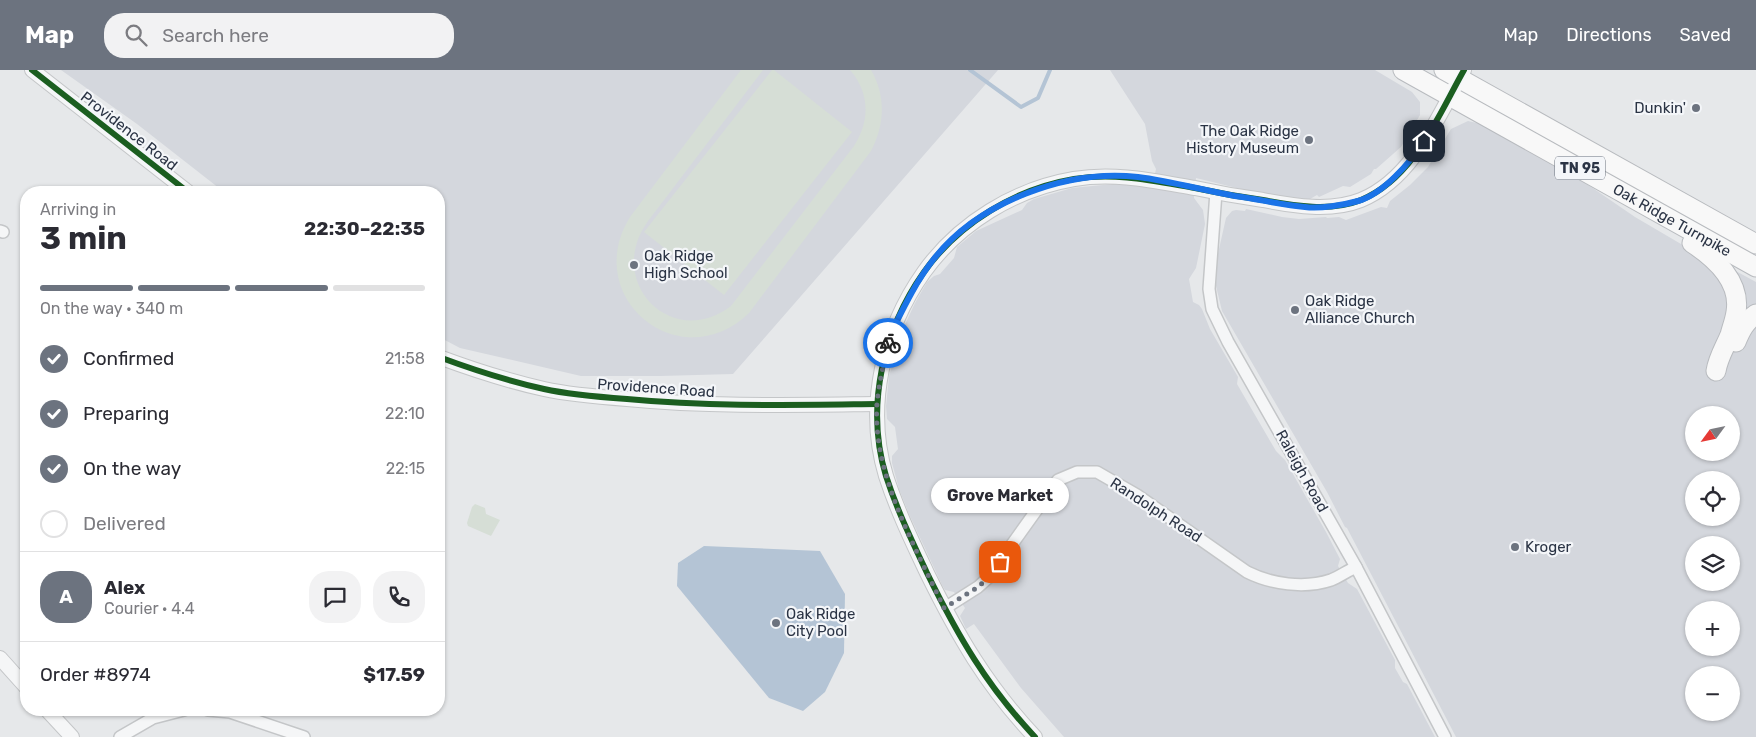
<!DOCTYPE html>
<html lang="en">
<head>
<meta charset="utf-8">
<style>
  body { margin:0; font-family:Rubik,sans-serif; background:#f2f2f3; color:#2b2b33; height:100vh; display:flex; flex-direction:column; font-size:19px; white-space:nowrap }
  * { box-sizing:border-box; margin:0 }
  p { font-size:16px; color:#7c7c81 }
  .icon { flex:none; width:28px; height:28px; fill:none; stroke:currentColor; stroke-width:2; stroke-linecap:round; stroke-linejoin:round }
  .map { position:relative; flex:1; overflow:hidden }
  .drawer { position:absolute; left:20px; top:116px; width:425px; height:530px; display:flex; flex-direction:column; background:#fff; border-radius:20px; box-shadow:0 1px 4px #0004 }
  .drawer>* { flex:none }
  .needle { width:32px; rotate:237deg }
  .controls { position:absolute; left:1685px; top:336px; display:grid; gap:10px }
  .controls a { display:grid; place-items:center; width:55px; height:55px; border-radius:50%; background:#fff; box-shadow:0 1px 4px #0004; font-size:25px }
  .pin { position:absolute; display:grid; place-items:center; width:42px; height:42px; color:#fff; margin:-21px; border-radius:10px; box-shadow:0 2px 8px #0006 }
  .courier { position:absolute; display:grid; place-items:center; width:50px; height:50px; margin:-25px; border:4px solid #1a73e8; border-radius:50%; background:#fff; color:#222; box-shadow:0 1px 6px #0007 }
  .bubble { position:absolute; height:35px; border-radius:18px; background:#fff; box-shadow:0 1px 4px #0004; font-size:16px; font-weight:700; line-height:35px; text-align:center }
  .head em { font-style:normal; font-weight:700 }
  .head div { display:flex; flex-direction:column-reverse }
  .head { display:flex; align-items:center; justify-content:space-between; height:85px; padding:0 20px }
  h1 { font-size:32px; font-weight:700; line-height:38px }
  .bar { display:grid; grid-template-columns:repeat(4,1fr); gap:8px 5px; align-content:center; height:60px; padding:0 20px }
  .bar i { height:6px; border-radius:4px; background:#e1e1e2 }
  .bar .on { background:#6c737f }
  .bar p { grid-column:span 4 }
  .line { display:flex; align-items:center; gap:12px; padding:0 20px; border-top:1px solid #e1e1e2 }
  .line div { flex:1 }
  .round { display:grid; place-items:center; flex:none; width:52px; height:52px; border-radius:20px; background:#f2f2f3 }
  ol { padding:0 20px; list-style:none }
  li { display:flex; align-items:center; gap:15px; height:55px }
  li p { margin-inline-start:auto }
  li .icon { padding:5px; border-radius:50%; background:#6c737f; color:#fff; stroke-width:4 }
  li:last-child { color:#7c7c81 }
  li i { width:28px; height:28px; border:2px solid #e1e1e2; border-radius:50% }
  header { display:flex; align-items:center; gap:30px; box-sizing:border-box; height:70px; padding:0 25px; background:#6c737f; color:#fff }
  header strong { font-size:24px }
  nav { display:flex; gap:28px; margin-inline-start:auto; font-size:18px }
  .search { width:350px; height:45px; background:#f2f2f3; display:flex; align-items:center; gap:12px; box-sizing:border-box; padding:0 18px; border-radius:20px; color:#7c7c81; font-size:19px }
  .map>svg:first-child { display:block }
  .built { fill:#d4d7dd; fill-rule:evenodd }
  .green { fill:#d6ded6 }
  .water { fill:#b4c4d5 }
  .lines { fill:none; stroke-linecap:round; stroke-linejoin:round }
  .stream { stroke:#b4c4d5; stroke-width:4 }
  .minor-casing { stroke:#c4c6c8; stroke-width:14 }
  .tertiary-casing { stroke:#c4c6c8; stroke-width:16 }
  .trunk-casing { stroke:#b8bbbf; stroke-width:21 }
  .minor { stroke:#f5f6f7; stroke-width:11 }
  .tertiary { stroke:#f5f6f7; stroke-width:14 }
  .trunk { stroke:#f8f8f8; stroke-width:19 }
  .cycleway-casing { stroke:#f4f6f9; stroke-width:9 }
  .cycleway { stroke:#1b5e20; stroke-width:6 }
  .done { stroke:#6c737f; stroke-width:5; stroke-dasharray:0 9 }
  .route { stroke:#1a73e8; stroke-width:6 }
  .poi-dot { fill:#6c737f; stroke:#f4f6f9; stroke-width:2 }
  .labels { text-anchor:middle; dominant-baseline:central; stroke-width:4.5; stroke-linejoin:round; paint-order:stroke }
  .shield { fill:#f4f6f9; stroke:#676e7b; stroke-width:1 }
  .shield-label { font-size:14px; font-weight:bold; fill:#2b3445 }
  .poi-label { font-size:15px; fill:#2b3445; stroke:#f4f6f9; text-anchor:start }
  .street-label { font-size:15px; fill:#2b3445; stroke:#f4f6f9 }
</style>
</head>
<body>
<header>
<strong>Map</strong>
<div class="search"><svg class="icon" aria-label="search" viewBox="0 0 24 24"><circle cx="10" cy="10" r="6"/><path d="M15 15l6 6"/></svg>Search here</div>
<nav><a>Map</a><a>Directions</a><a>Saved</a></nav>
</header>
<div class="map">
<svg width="1756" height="667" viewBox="0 0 1756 667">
  <rect width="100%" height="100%" fill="#e6e8ea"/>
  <g class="built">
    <polygon points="61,0 998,0 733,304 660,306 581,306 460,278 439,267 439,122 224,122 137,54"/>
    <polygon points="1110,0 1375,0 1412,22 1420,32 1420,45 1401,77 1376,99 1374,99 1371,104 1350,117 1343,116 1319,127 1317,125 1310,129 1301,130 1265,125 1196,108 1194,128 1203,140 1205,154 1196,198 1189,209 1193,232 1199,235 1202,239 1210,259 1238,307 1237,314 1276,381 1285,390 1326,462 1340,489 1338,496 1348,513 1357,519 1395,590 1395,598 1403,612 1407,614 1435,667 1064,667 1021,618 974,554 966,559 960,546 965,538 954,522 945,520 942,515 909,444 899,419 892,393 892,386 898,379 895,357 887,349 886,336 889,306 901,263 915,233 927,212 934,206 940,204 954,188 957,177 976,161 1022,140 1027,133 1034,129 1072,118 1113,114 1152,117 1156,99 1152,91 1145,54"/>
    <path d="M1468,51L1481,54L1578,108L1635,147L1681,174L1704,190L1732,199L1756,212V667H1456L1347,458L1345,457L1327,422L1222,241L1216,216L1217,188L1226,148L1232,141L1236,140L1245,141L1246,139L1282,147L1299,149L1326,147L1327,148L1339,147L1346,150L1381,137L1387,138L1390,131L1410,115L1428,97L1451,59ZM1694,345H1731V382H1694ZM1694,410H1731V448H1694ZM1694,475H1731V512H1694ZM1694,540H1731V578H1694ZM1694,605H1731V642H1694Z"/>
  </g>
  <g class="green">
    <path d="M741,0H763L648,151C604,212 672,281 731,236L854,76C870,51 870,23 850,0H871C886,26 885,54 871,81L749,243C681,309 580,228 630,147Z"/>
    <polygon points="772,0 774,0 852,62 724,225 644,162"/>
    <polygon points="475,434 485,438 486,444 500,450 491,466 468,456 467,453 472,437"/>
  </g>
  <polygon class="water" points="704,476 820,481 845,524 844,583 825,622 803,641 769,628 677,516 678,493"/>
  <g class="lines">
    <polyline class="stream" points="970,0 1021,37 1038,28 1050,0"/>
    <defs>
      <g id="minor">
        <polyline points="1216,122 1209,219 1212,239 1228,272 1356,497 1445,667"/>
        <polyline points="0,161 3,162"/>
        <path d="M945,538L978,517L988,508L1058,410L1077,402H1097L1137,425L1247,502C1271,514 1304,519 1331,510C1339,507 1347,501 1356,497"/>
        <polyline points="208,640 230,642 304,667"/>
        <polyline points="120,667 153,648 184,640"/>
      </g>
      <g id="tertiary">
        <polyline points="32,0 188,122"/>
        <path d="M439,287C474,300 508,311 544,319C571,325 599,327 627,329C710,337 793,335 877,334"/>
        <polyline points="0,588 26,617"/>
        <polyline points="47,640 72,667"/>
        <path d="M1035,667C986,615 958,566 927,503C912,471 897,440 886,406C865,337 883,260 924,202C959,153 1015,119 1074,109C1115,102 1154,111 1195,118C1218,123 1241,127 1263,130C1294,136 1331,142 1361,130C1414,108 1438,46 1464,0"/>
      </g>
      <g id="trunk">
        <path id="s1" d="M1403,0L1756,197"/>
        <polyline points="1444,0 1756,174"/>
        <path d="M1692,173C1715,188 1741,212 1736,242C1735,250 1732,257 1730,265C1725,277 1718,288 1716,301"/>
        <path d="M1736,272C1741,260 1745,252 1756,244"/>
      </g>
    </defs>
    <use href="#minor" class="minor-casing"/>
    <use href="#tertiary" class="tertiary-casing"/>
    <use href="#trunk" class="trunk-casing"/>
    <use href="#minor" class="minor"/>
    <use href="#tertiary" class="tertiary"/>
    <use href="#trunk" class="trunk"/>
    <defs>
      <g id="cycleway">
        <polyline points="32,0 188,122"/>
        <path d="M439,287C474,300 508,311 544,319C571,325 599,327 627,329C710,337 793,335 877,334"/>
        <path d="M1035,667C986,615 958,566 927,503C912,471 897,440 886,406C865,337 883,260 924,202C959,153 1015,119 1074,109C1115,102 1154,111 1195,118C1218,123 1241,127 1263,130C1294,136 1331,142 1361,130C1414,108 1438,46 1464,0"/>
      </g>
    </defs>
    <use href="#cycleway" class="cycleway-casing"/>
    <use href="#cycleway" class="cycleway"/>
  </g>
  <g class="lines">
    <path class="done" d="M888,273C884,293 879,313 877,333C872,404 915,476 944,538L978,517L988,508L1000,492"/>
    <path class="route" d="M888,273L890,265C903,239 915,213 933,190C978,132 1066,99 1138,107C1170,111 1202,120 1235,126C1258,129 1282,135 1305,137C1320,139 1344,135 1358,131C1383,124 1410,93 1424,71"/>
  </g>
  <g class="poi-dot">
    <circle cx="1696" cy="38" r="5"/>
    <circle cx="1309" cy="70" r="5"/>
    <circle cx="634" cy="195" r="5"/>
    <circle cx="1295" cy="240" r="5"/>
    <circle cx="1515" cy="477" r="5"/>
    <circle cx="776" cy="553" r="5"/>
  </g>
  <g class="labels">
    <rect class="shield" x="1555" y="86.5" width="50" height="23" rx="4"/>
    <g class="shield-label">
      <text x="1580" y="98">TN 95</text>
    </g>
    <g class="poi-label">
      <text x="1686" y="38" text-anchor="end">Dunkin'</text>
      <text x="1299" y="61" text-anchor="end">The Oak Ridge<tspan x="1299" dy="17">History Museum</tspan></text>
      <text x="644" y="186">Oak Ridge<tspan x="644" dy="17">High School</tspan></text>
      <text x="1305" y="231">Oak Ridge<tspan x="1305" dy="17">Alliance Church</tspan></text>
      <text x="1525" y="477">Kroger</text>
      <text x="786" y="544">Oak Ridge<tspan x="786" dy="17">City Pool</tspan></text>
    </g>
    <g class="street-label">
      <text transform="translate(129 61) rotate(38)">Providence Road</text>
      <text stroke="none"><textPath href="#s1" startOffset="308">Oak Ridge Turnpike</textPath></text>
      <text transform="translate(656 318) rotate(4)">Providence Road</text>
      <text transform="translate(1302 401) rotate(61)">Raleigh Road</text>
      <text transform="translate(1156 440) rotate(33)">Randolph Road</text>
    </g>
  </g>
</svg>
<div class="controls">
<a><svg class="needle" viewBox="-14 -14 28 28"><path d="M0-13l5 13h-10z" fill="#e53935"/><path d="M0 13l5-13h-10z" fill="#7c7c81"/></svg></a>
<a><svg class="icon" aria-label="locate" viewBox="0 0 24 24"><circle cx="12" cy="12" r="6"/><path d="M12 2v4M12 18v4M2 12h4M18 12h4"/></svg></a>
<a><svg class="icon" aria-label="layers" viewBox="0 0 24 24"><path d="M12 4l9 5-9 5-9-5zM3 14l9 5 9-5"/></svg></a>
<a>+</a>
<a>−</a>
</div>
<div class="pin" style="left:1000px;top:492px;background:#ea580c"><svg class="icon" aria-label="bag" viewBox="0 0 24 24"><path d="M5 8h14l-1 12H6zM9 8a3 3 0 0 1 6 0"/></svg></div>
<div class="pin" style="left:1424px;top:71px;background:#1f2937"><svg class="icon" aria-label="home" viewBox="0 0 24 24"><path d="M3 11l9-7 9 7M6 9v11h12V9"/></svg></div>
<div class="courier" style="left:888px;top:273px"><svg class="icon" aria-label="bike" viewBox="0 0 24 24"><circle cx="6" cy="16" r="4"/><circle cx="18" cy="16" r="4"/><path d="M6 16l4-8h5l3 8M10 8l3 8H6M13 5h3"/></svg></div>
<div class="bubble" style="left:931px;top:408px;width:138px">Grove Market</div>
<section class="drawer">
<div class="head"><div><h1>3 min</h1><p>Arriving in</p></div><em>22:30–22:35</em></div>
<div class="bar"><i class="on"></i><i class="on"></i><i class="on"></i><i></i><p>On the way · 340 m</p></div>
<ol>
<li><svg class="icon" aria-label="check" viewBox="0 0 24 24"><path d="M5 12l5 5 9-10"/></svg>Confirmed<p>21:58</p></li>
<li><svg class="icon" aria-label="check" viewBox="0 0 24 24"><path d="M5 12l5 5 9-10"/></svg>Preparing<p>22:10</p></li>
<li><svg class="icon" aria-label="check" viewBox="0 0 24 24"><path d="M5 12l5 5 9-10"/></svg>On the way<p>22:15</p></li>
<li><i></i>Delivered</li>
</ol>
<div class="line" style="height:90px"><b class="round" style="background:#6c737f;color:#fff">A</b><div><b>Alex</b><p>Courier · 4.4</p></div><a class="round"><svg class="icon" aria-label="chat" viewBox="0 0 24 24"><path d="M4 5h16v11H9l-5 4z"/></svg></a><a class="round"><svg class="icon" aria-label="phone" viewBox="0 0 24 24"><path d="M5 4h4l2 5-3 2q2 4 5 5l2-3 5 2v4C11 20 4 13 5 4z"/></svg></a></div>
<div class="line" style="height:65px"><div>Order #8974</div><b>$17.59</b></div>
</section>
</div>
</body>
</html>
